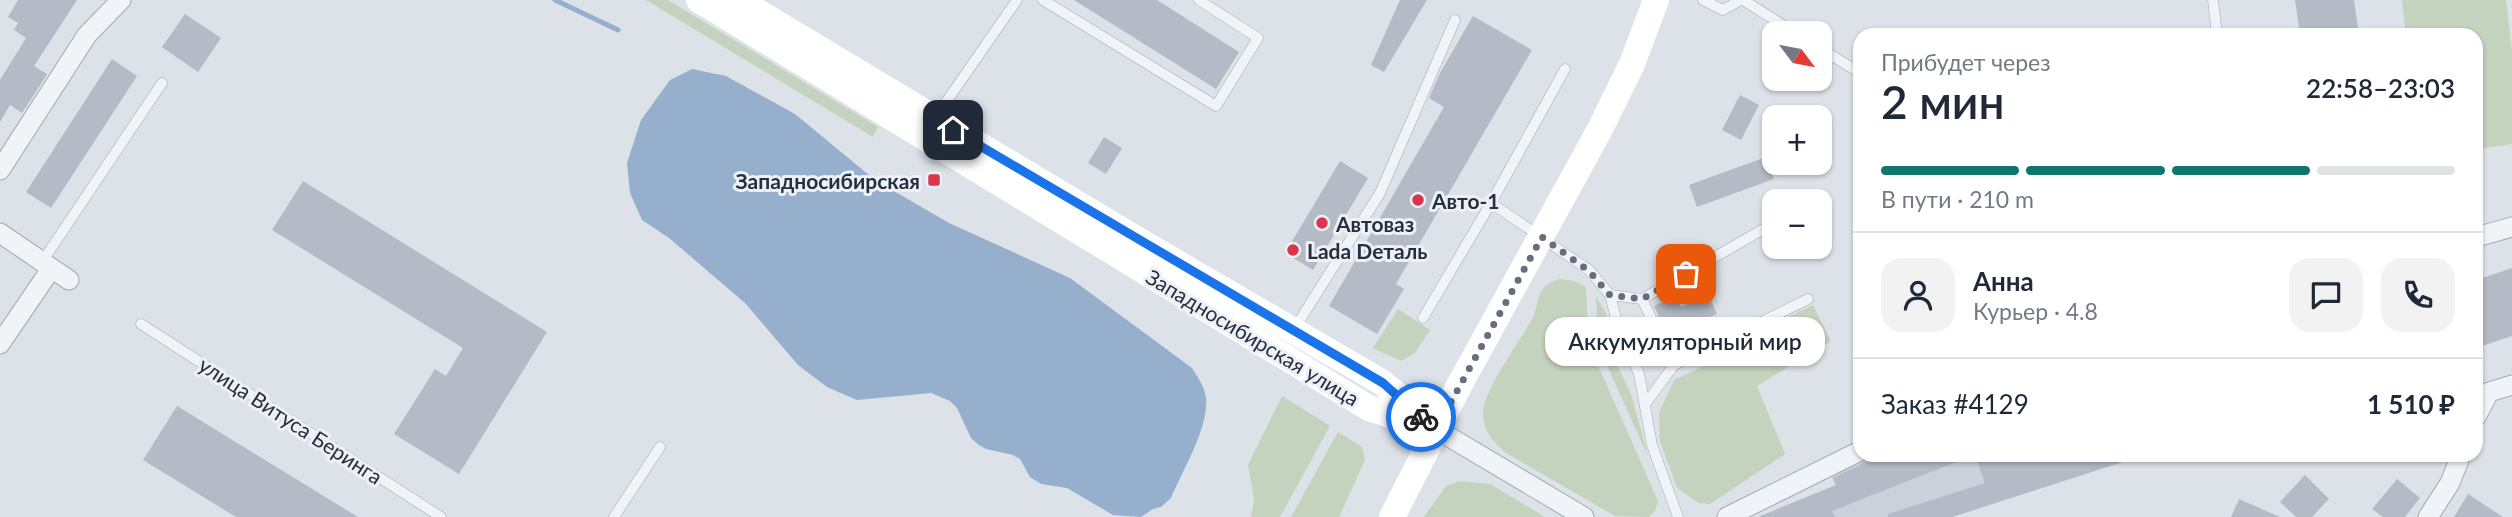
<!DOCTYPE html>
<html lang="ru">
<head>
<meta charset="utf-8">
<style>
  body { margin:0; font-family:Lato,sans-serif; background:#f2f2f3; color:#1f2937; height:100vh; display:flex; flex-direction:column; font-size:26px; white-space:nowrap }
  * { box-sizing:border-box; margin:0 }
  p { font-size:23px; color:#747a83 }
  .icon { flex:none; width:38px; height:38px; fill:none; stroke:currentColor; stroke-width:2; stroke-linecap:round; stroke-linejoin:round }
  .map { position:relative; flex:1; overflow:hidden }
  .sheet { position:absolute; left:1853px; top:28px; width:630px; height:434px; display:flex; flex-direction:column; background:#fff; border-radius:21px; box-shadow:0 2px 5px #0004 }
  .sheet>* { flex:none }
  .needle { width:46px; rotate:122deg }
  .tools { position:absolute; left:1762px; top:21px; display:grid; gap:14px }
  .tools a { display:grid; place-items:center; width:70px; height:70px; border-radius:14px; background:#fff; box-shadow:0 2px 5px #0004; font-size:35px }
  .pin { position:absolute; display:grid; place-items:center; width:60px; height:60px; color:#fff; margin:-30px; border-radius:14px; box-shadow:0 4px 10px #0006 }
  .courier { position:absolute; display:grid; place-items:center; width:70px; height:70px; margin:-35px; border:5px solid #1a73e8; border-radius:50%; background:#fff; color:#222; box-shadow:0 2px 9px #0007 }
  .bubble { position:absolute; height:49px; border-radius:21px; background:#fff; box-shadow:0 2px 5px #0004; font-size:23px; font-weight:600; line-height:49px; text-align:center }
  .overview em { font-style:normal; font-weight:600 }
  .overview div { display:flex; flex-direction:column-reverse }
  .overview { display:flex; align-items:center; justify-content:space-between; height:119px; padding:0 28px }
  h1 { font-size:46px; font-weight:600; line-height:52px }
  .bar { display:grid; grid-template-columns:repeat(4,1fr); gap:10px 7px; align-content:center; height:84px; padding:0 28px }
  .bar i { height:9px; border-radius:5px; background:#e0e1e3 }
  .bar .selected { background:#0f766e }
  .bar p { grid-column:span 4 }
  .line { display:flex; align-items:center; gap:18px; padding:0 28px; border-top:2px solid #e0e1e3 }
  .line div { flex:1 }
  .round { display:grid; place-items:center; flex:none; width:74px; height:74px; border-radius:21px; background:#f2f2f3 }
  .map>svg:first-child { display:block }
  .built { fill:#cbd1db }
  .green { fill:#c3d3be }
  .water { fill:#95afcd }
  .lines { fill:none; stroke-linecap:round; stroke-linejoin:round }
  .stream { stroke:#95afcd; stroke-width:5 }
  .building { fill:#b4bbc6 }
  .service-casing { stroke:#a2a9b3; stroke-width:11 }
  .minor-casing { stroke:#a2a9b3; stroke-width:21 }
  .service { stroke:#f0f3f7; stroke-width:10 }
  .minor { stroke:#f0f3f7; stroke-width:19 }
  .secondary { stroke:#fff; stroke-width:26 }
  .done { stroke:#656e7c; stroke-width:7; stroke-dasharray:0 12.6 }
  .route { stroke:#1a73e8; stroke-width:9 }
  .poi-dot { fill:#db354d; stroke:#edf1f6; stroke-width:2.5 }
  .labels { text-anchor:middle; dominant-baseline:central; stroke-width:6; stroke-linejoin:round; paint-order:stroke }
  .poi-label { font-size:21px; font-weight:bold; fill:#252f41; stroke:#edf1f6; text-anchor:start }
  .street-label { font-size:21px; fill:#252f41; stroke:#edf1f6 }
</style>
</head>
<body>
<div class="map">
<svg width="2512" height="517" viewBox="0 0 2512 517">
  <rect width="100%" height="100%" fill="#dde2e9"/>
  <polygon class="built" points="1880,455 2144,455 1952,517 1780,517 1776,509 1835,486 1831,474"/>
  <g class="green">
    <polygon points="646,0 668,0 878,127 873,137"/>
    <polygon points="2402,0 2506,0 2512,51 2512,144 2476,149 2476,35 2406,35"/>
    <path d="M1560,279L1574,281L1586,287L1589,345L1658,501L1655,511L1649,517L1615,516L1506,453C1493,441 1483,431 1483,412C1483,392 1520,340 1531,321C1537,311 1536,299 1542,290C1547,283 1552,282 1560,279Z"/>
    <polygon points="1596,296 1606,313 1607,344 1631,394 1648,456 1598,346"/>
    <polygon points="1813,305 1831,341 1757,386 1785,454 1710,504 1698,503 1677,488 1660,441 1659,413 1674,380 1746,346 1743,338"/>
    <polygon points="1398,309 1430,330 1415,353 1401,361 1373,348"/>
    <polygon points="1282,396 1330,426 1280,517 1251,517 1254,499 1248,465"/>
    <polygon points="1338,432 1362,447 1365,460 1339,517 1291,517"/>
    <polygon points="1460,481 1490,484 1545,517 1424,517 1446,486"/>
  </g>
  <path class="water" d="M692,69L726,76L795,114L875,180L949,223L1070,278L1192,368C1198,378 1205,387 1206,398C1209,428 1182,471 1171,498L1161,507L1153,509L1141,517L1113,515L1067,488L1041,484L1030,477L1020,459L1013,455L986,449L979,445L971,438L957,408L950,401L931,393L857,400L827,387L798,365L745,303L669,238L642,220L630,193L627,163L641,120L670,80Z"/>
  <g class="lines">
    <polyline class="stream" points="555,0 618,30"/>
  </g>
  <g class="building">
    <polygon points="18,0 77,0 34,66 47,74 39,87 22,113 10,105 0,122 0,80 26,38 14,30 18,23 8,17"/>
    <polygon points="1074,0 1157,0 1239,52 1216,89"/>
    <polygon points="1400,0 1427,0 1384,72 1371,65"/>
    <polygon points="2295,0 2354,0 2359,35 2300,35"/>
    <polygon points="185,14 221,38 198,72 162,47"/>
    <polygon points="1473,16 1532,50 1396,284 1404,289 1377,334 1329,306 1444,107 1429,98 1440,73"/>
    <polygon points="112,59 137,76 51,208 26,192"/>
    <polygon points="1740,95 1759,105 1741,140 1722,130"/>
    <polygon points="1104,137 1122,148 1106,174 1088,163"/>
    <polygon points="1766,157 1774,179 1697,207 1689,185"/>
    <polygon points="1340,161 1368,178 1313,270 1285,253"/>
    <polygon points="303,181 547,332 459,474 394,434 435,369 446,376 463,348 272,230"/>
    <polygon points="2512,268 2512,336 2476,348 2476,280"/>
    <polygon points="1676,296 1681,307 1696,300 1698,303 1710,298 1717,314 1705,319 1707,323 1691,330 1696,341 1675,351 1654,306"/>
    <polygon points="177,406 358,517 236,517 143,460"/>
    <polygon points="1880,455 1971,456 1832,511 1835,517 1758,517 1836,485 1833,478"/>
    <polygon points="1975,455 2134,455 2135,458 1952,517 1888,517 1888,514 1985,483"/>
    <polygon points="2305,475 2329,499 2312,517 2296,517 2280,502"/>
    <polygon points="2397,479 2420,498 2405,517 2383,517 2372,509"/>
    <polygon points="2468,494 2503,517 2454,517"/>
    <polygon points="2239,499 2280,517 2231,517"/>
  </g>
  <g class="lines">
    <defs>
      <g id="service">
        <polyline points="1043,0 1216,106 1258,38 1199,0"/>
        <polyline points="1703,0 1723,10 1741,0"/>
        <polyline points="1743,0 1796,33"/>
        <polyline points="2213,0 2217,35"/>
        <polyline points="1820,48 1860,73"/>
        <polyline points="935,118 1017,0"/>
        <polyline points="1491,203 1565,69"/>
        <polyline points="42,262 162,83"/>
        <polyline points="1610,295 1642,299 1774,223"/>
        <polyline points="1642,299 1674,365 1646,403"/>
        <polyline points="1423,318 1491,203 1589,270 1610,295 1618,326 1639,374 1652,445 1678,517"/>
        <polyline points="141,324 441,517"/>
        <polyline points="1293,331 1380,193 1455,20"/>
        <polyline points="1674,365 1808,299"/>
        <polyline points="614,517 660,447"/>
      </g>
      <g id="minor">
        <polyline points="0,170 87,35 121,0"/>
        <polyline points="0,233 69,280"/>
        <polyline points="2476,237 2512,227"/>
        <polyline points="0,344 51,269"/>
        <polyline points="2476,417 2489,392 2512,385"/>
        <polyline points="1436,429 1584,517"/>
        <polyline points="1727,517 1860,451"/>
        <polyline points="2428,517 2450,483 2461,455"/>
      </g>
    </defs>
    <use href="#service" class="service-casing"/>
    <use href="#minor" class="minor-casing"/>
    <use href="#service" class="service"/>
    <use href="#minor" class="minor"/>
    <g class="secondary">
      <polyline points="699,0 1369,408 1436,429"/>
      <polyline points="738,0 1131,236 1383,383 1427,421"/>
      <polyline points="1392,517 1460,384 1599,131 1632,64 1656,0"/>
    </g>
  </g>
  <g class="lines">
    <polyline class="done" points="1421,417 1436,429 1542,237 1589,271 1610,295 1642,299 1686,274"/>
    <polyline class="route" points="953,130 1383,383 1421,417"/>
  </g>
  <g class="poi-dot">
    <rect x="927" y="173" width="14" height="14" rx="3.5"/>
    <circle cx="1418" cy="200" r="7"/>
    <circle cx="1322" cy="223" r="7"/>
    <circle cx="1293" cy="250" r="7"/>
  </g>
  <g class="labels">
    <g class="poi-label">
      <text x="920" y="180" text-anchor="end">Западносибирская</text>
      <text x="1432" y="200">Авто-1</text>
      <text x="1336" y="223">Автоваз</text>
      <text x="1307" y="250">Lada Dеталь</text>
    </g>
    <g class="street-label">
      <text transform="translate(1253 337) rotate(31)">Западносибирская улица</text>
      <text transform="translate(291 420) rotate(33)">улица Витуса Беринга</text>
    </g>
  </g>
</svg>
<div class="tools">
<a><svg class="needle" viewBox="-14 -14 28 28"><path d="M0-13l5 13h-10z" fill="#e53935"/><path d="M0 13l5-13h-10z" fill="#747a83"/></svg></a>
<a>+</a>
<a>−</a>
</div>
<div class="pin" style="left:1686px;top:274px;background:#ea580c"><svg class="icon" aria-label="bag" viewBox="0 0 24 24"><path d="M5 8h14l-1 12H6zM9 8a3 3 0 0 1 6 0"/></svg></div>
<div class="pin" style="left:953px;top:130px;background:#1f2937"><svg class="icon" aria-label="home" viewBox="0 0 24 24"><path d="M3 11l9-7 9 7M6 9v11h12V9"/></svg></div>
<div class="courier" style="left:1421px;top:417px"><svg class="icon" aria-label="bike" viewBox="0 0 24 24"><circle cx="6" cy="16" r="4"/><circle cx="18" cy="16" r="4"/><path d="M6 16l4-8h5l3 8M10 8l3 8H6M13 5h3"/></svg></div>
<div class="bubble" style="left:1545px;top:317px;width:280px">Аккумуляторный мир</div>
<section class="sheet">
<div class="overview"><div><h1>2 мин</h1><p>Прибудет через</p></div><em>22:58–23:03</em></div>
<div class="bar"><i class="selected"></i><i class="selected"></i><i class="selected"></i><i></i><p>В пути · 210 m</p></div>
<div class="line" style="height:126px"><a class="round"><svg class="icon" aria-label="person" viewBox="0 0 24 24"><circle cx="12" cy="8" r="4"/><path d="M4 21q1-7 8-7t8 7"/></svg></a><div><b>Анна</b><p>Курьер · 4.8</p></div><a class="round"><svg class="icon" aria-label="chat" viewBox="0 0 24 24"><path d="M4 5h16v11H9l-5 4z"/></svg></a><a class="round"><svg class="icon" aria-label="phone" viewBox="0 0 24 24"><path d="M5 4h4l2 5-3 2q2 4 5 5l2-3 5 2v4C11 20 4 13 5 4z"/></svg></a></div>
<div class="line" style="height:91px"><div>Заказ #4129</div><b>1 510 ₽</b></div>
</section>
</div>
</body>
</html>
